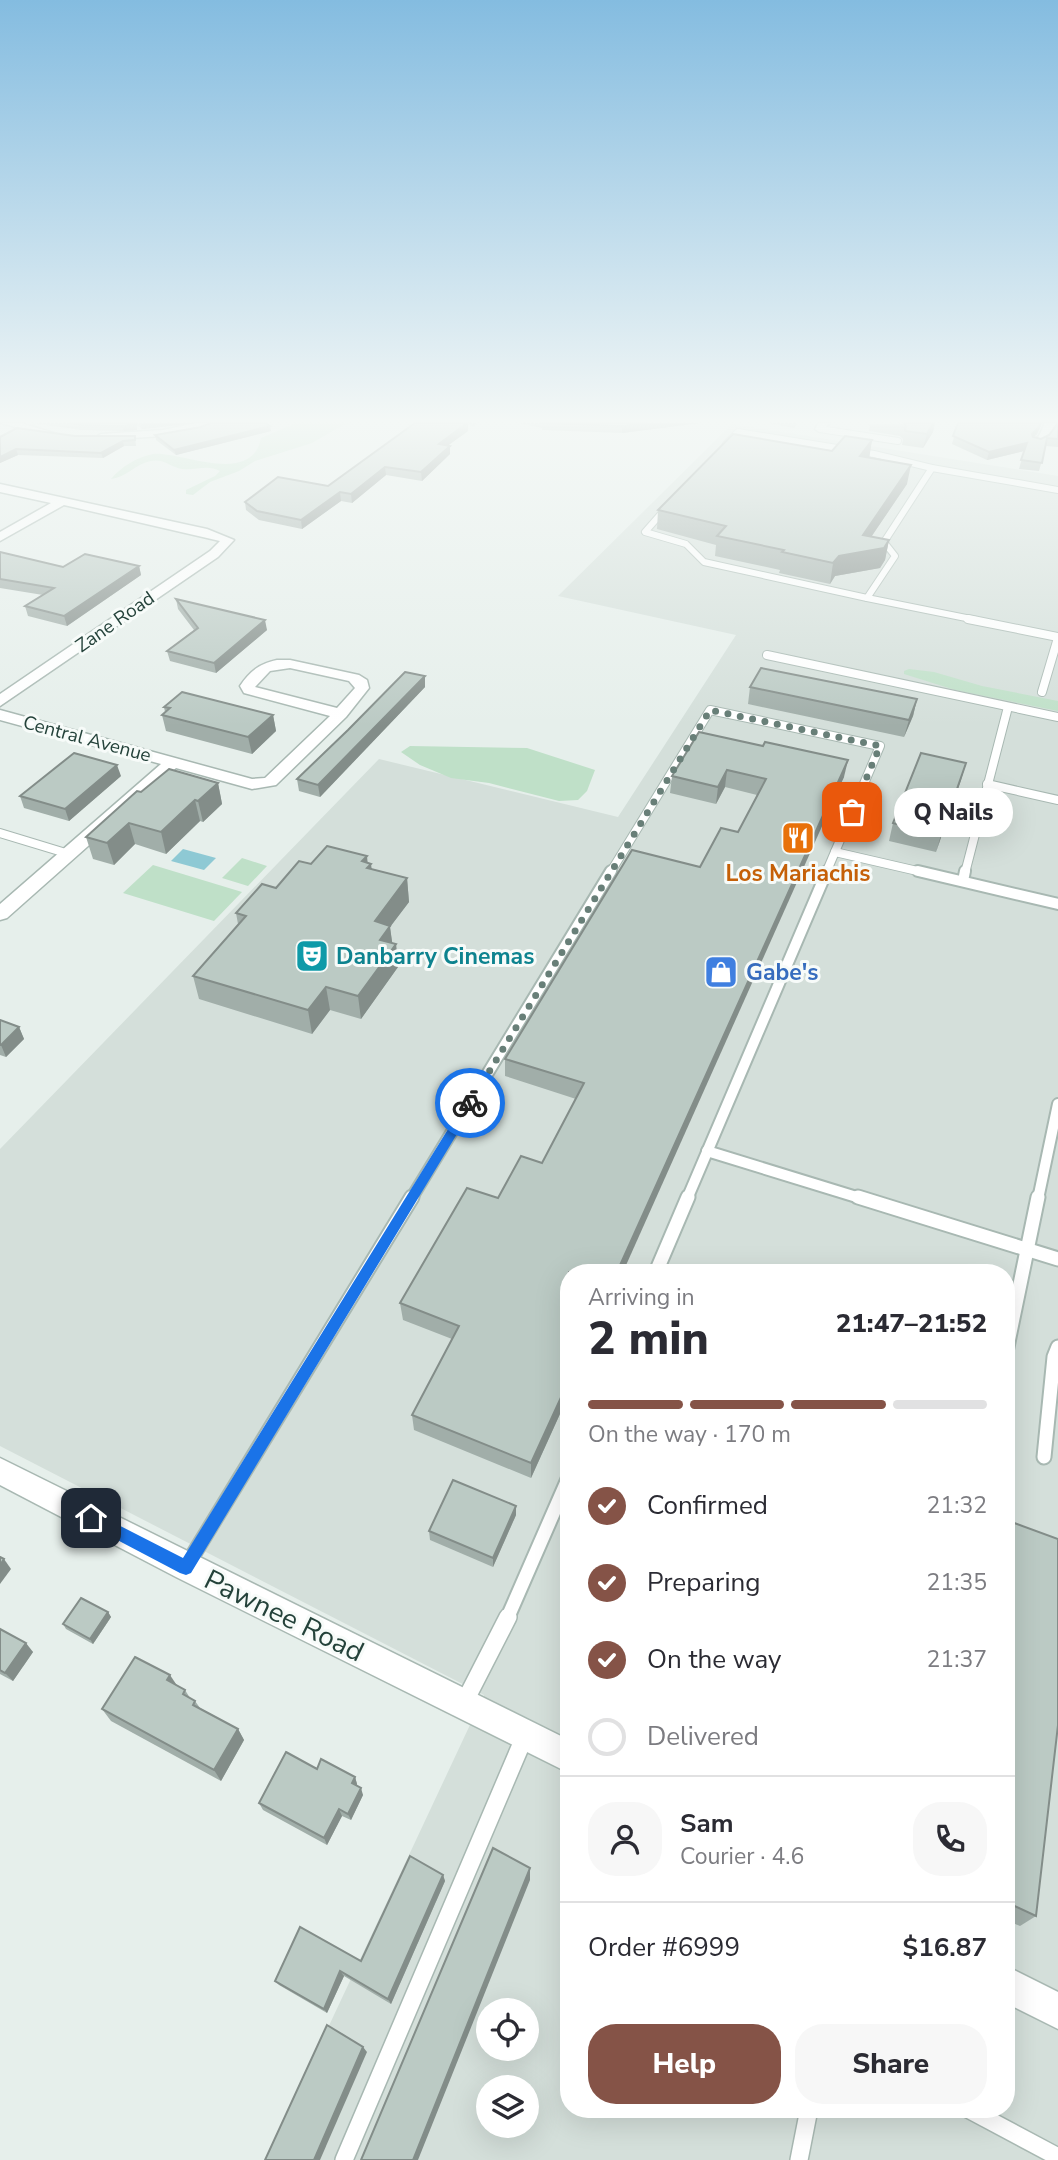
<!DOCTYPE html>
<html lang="en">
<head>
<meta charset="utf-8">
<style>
  body { margin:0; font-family:"Nunito Sans",sans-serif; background:#f7f7f7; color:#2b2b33; height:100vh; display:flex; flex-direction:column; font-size:26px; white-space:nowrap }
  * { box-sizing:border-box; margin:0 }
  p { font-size:23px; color:#7c7c81 }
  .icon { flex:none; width:38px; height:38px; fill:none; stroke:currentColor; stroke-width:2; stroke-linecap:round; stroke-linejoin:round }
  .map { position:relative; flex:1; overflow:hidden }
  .side { position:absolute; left:560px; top:1264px; width:455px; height:854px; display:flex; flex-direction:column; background:#fff; border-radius:28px; box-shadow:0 7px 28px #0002 }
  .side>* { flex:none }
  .fabs { position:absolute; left:476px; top:1998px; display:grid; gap:14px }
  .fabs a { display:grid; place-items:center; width:63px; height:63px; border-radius:50%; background:#fff; box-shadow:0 7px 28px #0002; font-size:35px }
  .pin { position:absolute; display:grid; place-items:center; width:60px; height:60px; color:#fff; margin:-30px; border-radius:14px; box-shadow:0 4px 10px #0006 }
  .courier { position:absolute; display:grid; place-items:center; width:70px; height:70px; margin:-35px; border:5px solid #1a73e8; border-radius:50%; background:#fff; color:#222; box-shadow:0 2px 9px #0007 }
  .bubble { position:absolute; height:49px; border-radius:24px; background:#fff; box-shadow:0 7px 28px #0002; font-size:23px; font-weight:800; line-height:49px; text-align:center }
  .summary em { font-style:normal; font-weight:800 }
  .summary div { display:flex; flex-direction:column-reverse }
  .summary { display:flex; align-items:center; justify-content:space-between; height:119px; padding:0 28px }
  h1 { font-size:46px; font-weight:800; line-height:52px }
  .bar { display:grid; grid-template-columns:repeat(4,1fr); gap:10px 7px; align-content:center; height:84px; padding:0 28px }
  .bar i { height:9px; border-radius:5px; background:#e1e1e2 }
  .bar .selected { background:#855347 }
  .bar p { grid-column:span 4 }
  .line { display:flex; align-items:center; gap:18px; padding:0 28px; border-top:2px solid #e1e1e2 }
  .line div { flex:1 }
  .round { display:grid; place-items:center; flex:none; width:74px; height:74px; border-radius:28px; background:#f7f7f7 }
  ol { padding:0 28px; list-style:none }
  li { display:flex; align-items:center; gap:21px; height:77px }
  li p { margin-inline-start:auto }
  li .icon { padding:7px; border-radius:50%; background:#855347; color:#fff; stroke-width:4 }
  li:last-child { color:#7c7c81 }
  li i { width:38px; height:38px; border:4px solid #e1e1e2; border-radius:50% }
  .button { display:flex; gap:14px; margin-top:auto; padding:14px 28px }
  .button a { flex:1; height:80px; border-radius:28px; background:#855347; color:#fff; font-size:28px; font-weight:800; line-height:80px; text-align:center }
  .button a+a { background:#f7f7f7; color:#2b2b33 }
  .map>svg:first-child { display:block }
  .built { fill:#d4dfda; fill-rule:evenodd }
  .green { fill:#bfe0c8 }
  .water { fill:#8ec9d4 }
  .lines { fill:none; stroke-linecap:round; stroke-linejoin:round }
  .lane-far4-casing { stroke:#a8b8b2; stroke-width:8 }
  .lane-far3-casing { stroke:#a8b8b2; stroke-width:10 }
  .lane-far2-casing { stroke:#a8b8b2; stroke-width:14 }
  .lane-far1-casing { stroke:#a8b8b2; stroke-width:17 }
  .lane-casing { stroke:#a8b8b2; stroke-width:20 }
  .street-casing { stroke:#a8b8b2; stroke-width:3 }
  .lane-far4 { stroke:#fff; stroke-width:6 }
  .lane-far3 { stroke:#fff; stroke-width:8 }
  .lane-far2 { stroke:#fff; stroke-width:10 }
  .lane-far1 { stroke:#fff; stroke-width:13 }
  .lane { stroke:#fff; stroke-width:17 }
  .street { fill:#fff; fill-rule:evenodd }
  .wall { fill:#a1aea9 }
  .shaded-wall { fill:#838d89 }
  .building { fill:#bbcac4; stroke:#838d89; stroke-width:2 }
  .route { fill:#1a73e8 }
  .done { stroke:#687f78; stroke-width:7; stroke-dasharray:0 12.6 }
  .labels { text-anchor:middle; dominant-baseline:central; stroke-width:6; stroke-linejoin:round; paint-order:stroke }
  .far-street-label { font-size:19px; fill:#24423a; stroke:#f7fbf9 }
  .food-label { font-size:23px; font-weight:bold; fill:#c56008; stroke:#f7fbf9 }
  .culture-label { font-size:23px; font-weight:bold; fill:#0d838f; stroke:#f7fbf9; text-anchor:start }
  .shop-label { font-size:23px; font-weight:bold; fill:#366cbe; stroke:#f7fbf9; text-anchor:start }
  .near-street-label { font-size:28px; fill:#24423a; stroke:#f7fbf9 }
</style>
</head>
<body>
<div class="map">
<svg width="1058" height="2160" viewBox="0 0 1058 2160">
  <rect width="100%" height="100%" fill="#e6efeb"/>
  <path class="built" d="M732,424L1058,476V2160H266L484,1695L0,1446V1149L379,759L618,817L736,635L558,596ZM569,1272H1006V2109H569ZM488,2011H527V2049H488ZM488,2088H527V2126H488Z"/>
  <g class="green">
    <path d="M296,423H353L343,425L312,443L255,461L239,471L210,482L193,495L186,494V490L215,476L220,471C207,464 195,471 182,469C171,467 163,458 151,461C135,464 127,477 111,479C121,467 137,457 153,454C180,451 252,487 261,438Z"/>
    <polygon points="909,669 934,672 982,686 1058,701 1058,711 955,690 904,674 904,671"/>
    <polygon points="410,746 527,748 595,770 587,791 578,800 559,801 489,783 451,778 420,765 401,752"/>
    <polygon points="242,858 267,866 248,886 222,878"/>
    <polygon points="153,865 242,892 214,921 123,893"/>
  </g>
  <polygon class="water" points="183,849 216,858 204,870 171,861"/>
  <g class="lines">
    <defs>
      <g id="lane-far4">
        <polyline points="820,429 898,441"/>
        <polyline points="726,444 738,432 874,454 932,468"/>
        <polyline points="667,507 645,532 686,544 704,562 867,598"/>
        <polyline points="976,620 867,598 895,556 884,542 932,468 1058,490"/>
      </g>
      <g id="lane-far3">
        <polyline points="968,619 1058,637"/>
        <polyline points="767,655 1058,717"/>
        <polyline points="1042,692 1058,638"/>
        <polyline points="987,784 1058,800"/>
        <polyline points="0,833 69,854"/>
        <polyline points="835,852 926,873"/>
        <polyline points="610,873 710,710 880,746 826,873"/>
        <polyline points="965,873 1008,707"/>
      </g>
      <g id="lane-far2">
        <polyline points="918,871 1058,904"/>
        <polyline points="963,881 965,871"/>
        <polyline points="707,1151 863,1199"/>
        <polyline points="411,1199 611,871"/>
        <polyline points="687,1199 827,871"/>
        <polyline points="1038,1199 1058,1104"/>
      </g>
      <g id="lane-far1">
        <polyline points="858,1197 1058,1259"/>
        <polyline points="656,1272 688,1197"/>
        <polyline points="1006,1352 1038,1197"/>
        <polyline points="1044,1457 1054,1357 1058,1347"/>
        <polyline points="187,1565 412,1197"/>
        <polyline points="507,1619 569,1477"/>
      </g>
      <g id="lane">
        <polyline points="465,1701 508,1617"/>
        <polyline points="968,2109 1058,2157"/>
        <polyline points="344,2160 524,1738"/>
        <polyline points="799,2160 809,2109"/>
      </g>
      <g id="street">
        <polygon points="1,423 21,423 57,434 52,437"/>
        <polygon points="196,423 219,423 163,436 101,440 96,437 101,434 163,430"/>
        <polygon points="819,423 830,423 820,432 815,429"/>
        <path d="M1045,423H1056C1051,434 1047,446 1033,444L1032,442L1039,436Z"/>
        <polygon points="0,484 207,529 234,540 218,557 0,706 0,694 210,551 220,541 64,505 0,541 0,532 51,503 0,492"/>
        <path d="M277,660H290L359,675L367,680L369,688L346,717L276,785L252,789L176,768L7,918L0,920V904L161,764L0,720V710L252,779L265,778L330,716L244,693L240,686C250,671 259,664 277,660ZM290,668L349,681L355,688L337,708L255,687L270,671Z"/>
        <polygon points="0,1458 569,1740 569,1773 176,1577 0,1485"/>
        <polygon points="1006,1966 1058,1992 1058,2029 1006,2003"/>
      </g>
    </defs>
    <use href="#lane-far4" class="lane-far4-casing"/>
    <use href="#lane-far3" class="lane-far3-casing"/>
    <use href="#lane-far2" class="lane-far2-casing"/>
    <use href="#lane-far1" class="lane-far1-casing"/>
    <use href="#lane" class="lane-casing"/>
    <use href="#street" class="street-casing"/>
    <use href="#lane-far4" class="lane-far4"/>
    <use href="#lane-far3" class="lane-far3"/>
    <use href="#lane-far2" class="lane-far2"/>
    <use href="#lane-far1" class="lane-far1"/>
    <use href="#lane" class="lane"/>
    <use href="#street" class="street"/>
  </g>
  <g class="wall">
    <polygon points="31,423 197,423 142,429 137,425 137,430 124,431 82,430"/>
    <polygon points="415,423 478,423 473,427 468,424 468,431 447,446 450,446 450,454 422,481 386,475 352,503 341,501 302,529 259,520 246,510 245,502 328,486"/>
    <polygon points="519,423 700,423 622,433 542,430 542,428"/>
    <polygon points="768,423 798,423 794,428"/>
    <polygon points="935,423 933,432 923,448 902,445 903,439 900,436 869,431 870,424"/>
    <polygon points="958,423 1042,423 1037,434 1034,437 1041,439 1049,435 1058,423 1058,447 1046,446 1039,471 1019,469 1024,451 987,460 952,444"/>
    <polygon points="201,427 271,431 176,455 156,440 155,435"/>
    <polygon points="75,436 135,436 136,446 124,446 103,458 18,455 0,463 0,437"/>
    <polygon points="872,440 869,458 907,484 871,537 889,540 885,560 880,568 835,576 830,584 779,573 780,570 715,556 716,545 657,529 658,510 832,451"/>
    <polygon points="0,552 63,567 139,566 141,575 67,626 28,616 25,606 43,595 0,588"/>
    <polygon points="176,599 267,630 216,673 170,661 167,651 194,630 178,609"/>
    <polygon points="425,676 425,687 320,797 299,791 297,779"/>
    <polygon points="750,687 917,699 913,716 904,737 748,704"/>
    <polygon points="164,707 273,715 276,731 252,754 166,731 162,715 165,712"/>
    <polygon points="699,732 844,777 569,1272 569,1394 531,1478 414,1430 412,1415 452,1339 403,1320 400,1303 498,1198 542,1163 576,1099 505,1076 505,1059 700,867 738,832 757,795 725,787 716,804 670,793 672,776"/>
    <polygon points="966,763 936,852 889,841 893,823"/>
    <polygon points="121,776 69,821 24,808 20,796"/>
    <polygon points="218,783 222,804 203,822 200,821 166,854 135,844 114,865 93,859 86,837"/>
    <polygon points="368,863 372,869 407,878 409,902 390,927 392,943 396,944 398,967 361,1019 330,1010 312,1034 199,999 193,976 238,924 236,913 311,864"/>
    <polygon points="0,1020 19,1027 24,1039 6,1057 0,1055"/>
    <polygon points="516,1515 493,1567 430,1540 429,1531"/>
    <polygon points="1006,1520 1036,1916 1020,1926 1006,1920"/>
    <polygon points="108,1612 111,1617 93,1644 66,1629 63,1624"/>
    <polygon points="0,1629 33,1652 13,1681 0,1674"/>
    <polygon points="178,1686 185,1690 190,1698 195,1701 200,1708 238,1729 244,1740 221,1781 111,1721 102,1709"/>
    <polygon points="317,1769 355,1777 357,1784 357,1785 363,1795 351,1820 342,1816 327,1845 263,1810 259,1803"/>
    <polygon points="443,1875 445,1881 391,2004 344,1976 327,2013 279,1985 275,1981 361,1961"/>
  </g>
  <g class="shaded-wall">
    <polygon points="137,423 137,430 124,431 122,426"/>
    <polygon points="145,423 197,423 142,429 141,424"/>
    <polygon points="467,423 468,423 468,431 439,452 439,444"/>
    <polygon points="647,423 700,423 622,433 622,426"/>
    <polygon points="933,423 935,423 933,432 923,448 927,434"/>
    <polygon points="1041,423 1042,423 1037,434 1029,441 1032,434"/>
    <polygon points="270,426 271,431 176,455 174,450"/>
    <polygon points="872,440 869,459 860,456"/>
    <polygon points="123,441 124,446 103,458 101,453"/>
    <polygon points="1027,443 1024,451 987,460 989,452"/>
    <polygon points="450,446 450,454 422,481 421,472"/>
    <polygon points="16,449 18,455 0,463 0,457"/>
    <polygon points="911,465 907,484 861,552 889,540 885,560 880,568 835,576 830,584 833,563 839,556 863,535"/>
    <polygon points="385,467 386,475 352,503 351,494"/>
    <polygon points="340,492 341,501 302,529 301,520"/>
    <polygon points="139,566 141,575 67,626 64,616"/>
    <polygon points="265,620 267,630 216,673 214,663"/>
    <polygon points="425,676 425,687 320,797 318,785"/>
    <polygon points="917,699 913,716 904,737 909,720"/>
    <polygon points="273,715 276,731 252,754 248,737"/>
    <polygon points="848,760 844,777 623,1272 617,1272"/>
    <polygon points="966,763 961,780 936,852 941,835"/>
    <polygon points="117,765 121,776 69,821 65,809"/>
    <polygon points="727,770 725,787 716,804 718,787"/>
    <polygon points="218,783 222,804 203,822 198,801"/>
    <polygon points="195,800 200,821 166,854 161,832"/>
    <polygon points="129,823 135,844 114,865 107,843"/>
    <polygon points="367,856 368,867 371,864 374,887 362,861"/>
    <polygon points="407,878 409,902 390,927 393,948 396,944 398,967 361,1019 358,996 375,921"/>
    <polygon points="326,987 330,1010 312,1034 308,1010"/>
    <polygon points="19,1027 24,1039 6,1057 1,1045"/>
    <polygon points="569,1380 569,1394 531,1478 531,1463"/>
    <polygon points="516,1506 516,1515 493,1567 493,1558"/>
    <polygon points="4,1559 11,1569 0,1584 0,1565"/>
    <polygon points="108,1612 111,1617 93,1644 90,1639"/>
    <polygon points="26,1643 33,1652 13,1681 5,1673"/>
    <polygon points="170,1675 178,1687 167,1680"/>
    <polygon points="238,1729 244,1740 221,1781 214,1770"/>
    <polygon points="355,1777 357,1784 355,1790 352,1783"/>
    <polygon points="361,1788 363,1795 351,1820 348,1814"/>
    <polygon points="339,1809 342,1816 327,1845 324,1838"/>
    <polygon points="530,1868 530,1880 418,2160 413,2160"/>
    <polygon points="443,1875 445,1881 391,2004 388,1999"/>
    <polygon points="340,1971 344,1976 327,2013 324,2009"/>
    <polygon points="363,2047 367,2052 320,2160 314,2160"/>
  </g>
  <g class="building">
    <polygon points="70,423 136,423 136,424 122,426 81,425"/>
    <polygon points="211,423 265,423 270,426 174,450 155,435 201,427"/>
    <polygon points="415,423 467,423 439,444 450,446 421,472 385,467 351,494 340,492 301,520 257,511 245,502 278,477 328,486"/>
    <polygon points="542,423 647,423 622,426"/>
    <polygon points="904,423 933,423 927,434 905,431 906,426"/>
    <polygon points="958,423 1041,423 1039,427 1032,434 1033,437 1041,439 1049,435 1058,423 1058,439 1047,438 1042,463 1021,460 1027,443 989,452 953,436"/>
    <polygon points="17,428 75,436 135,436 135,440 123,441 101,453 16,449 0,457 0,437"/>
    <polygon points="733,434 832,451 845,436 872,440 860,456 911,465 863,535 889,540 884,548 839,556 833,563 782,552 784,550 717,536 726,526 658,510"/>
    <polygon points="0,552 63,567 85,554 139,566 64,616 25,606 54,588 0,579"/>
    <polygon points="176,599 265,620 214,663 167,651 198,628"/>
    <polygon points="761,668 917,699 909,720 750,687"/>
    <polygon points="405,672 425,676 318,785 297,779 348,730"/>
    <polygon points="182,692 273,715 248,737 162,715 170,708 164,707"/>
    <polygon points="699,732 763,746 765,742 848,760 617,1272 569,1272 569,1380 531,1463 412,1415 459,1326 400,1303 467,1188 498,1198 521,1156 542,1163 584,1083 505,1059 632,850 700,867 721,828 738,832 766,779 727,770 718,787 672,776"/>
    <polygon points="74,753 117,765 65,809 20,796"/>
    <polygon points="921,753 966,763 941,835 893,823"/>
    <polygon points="169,769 218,783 198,801 195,800 161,832 129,823 107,843 86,837 137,791 141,792"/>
    <polygon points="327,846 367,856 362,861 371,864 367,868 407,878 375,921 390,926 380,940 396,944 358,996 326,987 308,1010 193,976 246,916 236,913 262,884 276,888 299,861 311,864"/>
    <polygon points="0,1020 19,1027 1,1045 0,1045"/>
    <polygon points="453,1480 516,1506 493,1558 429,1531"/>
    <polygon points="1006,1520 1058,1539 1058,1725 1036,1916 1006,1902"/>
    <polygon points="0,1557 4,1559 0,1565"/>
    <polygon points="81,1598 108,1612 90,1639 63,1624"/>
    <polygon points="0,1629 26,1643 5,1673 0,1670"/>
    <polygon points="135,1657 170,1675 167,1680 185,1690 183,1694 195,1701 193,1705 238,1729 214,1770 102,1709"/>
    <polygon points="286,1752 317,1769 321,1759 355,1777 352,1783 361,1788 348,1814 339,1809 324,1838 259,1803"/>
    <polygon points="493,1848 530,1868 413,2160 361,2160"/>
    <polygon points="410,1856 443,1875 388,1999 340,1971 324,2009 275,1981 300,1927 361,1961"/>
    <polygon points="327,2025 363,2047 314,2160 265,2160"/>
  </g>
  <linearGradient id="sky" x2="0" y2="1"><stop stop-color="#84bce0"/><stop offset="0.58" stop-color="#f4f8f6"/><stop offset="1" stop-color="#f4f8f6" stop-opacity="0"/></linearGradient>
  <rect width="1058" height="726" fill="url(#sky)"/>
  <polygon class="route" points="470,1099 474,1100 474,1106 191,1573 186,1575 180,1573 85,1523 83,1518 85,1513 91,1511 183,1558 466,1100"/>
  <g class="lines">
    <polyline class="done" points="470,1103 710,710 880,746 852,812"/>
  </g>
  <defs>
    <symbol id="restaurant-square" viewBox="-11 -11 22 22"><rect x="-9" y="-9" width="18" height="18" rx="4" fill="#e8710a" stroke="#f7fbf9"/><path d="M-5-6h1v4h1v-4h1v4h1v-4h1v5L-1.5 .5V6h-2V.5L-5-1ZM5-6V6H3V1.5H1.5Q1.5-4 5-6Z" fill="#fff"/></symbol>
    <symbol id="theatre-square" viewBox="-11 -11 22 22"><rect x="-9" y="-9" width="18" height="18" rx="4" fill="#0f9aa8" stroke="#f7fbf9"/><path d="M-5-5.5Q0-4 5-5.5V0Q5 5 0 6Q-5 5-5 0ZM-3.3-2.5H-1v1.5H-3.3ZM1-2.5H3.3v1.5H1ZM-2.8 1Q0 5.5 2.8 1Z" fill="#fff"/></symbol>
    <symbol id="shop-square" viewBox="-11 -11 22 22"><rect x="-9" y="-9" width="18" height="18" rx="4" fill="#3f7fe0" stroke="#f7fbf9"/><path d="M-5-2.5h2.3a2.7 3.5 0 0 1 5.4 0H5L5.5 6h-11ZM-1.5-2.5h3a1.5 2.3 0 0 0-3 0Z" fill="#fff"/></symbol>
  </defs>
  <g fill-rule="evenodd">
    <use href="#restaurant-square" x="779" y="819" width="38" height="38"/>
    <use href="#theatre-square" x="293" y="937" width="38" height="38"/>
    <use href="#shop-square" x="702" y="953" width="38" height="38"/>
  </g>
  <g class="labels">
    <g class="far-street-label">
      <text transform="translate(115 622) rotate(-35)">Zane Road</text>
      <text transform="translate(87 739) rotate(15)">Central Avenue</text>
    </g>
    <g class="food-label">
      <text x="798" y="873">Los Mariachis</text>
    </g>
    <g class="culture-label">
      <text x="336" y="956">Danbarry Cinemas</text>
    </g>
    <g class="shop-label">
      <text x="746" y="972">Gabe's</text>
    </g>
    <g class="near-street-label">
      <text transform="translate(284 1616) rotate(26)">Pawnee Road</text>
    </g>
  </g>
</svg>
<div class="fabs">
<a><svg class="icon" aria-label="locate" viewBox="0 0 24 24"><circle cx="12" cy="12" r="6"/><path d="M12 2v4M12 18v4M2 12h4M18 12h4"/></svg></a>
<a><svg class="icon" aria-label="layers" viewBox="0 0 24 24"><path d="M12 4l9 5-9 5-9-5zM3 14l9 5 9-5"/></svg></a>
</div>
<div class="pin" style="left:852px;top:812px;background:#ea580c"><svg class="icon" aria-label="bag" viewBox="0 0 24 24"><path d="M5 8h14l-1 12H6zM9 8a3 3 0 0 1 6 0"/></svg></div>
<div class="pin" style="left:91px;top:1518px;background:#1f2937"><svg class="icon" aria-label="home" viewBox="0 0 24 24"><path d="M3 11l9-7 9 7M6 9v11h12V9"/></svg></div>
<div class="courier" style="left:470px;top:1103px"><svg class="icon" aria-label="bike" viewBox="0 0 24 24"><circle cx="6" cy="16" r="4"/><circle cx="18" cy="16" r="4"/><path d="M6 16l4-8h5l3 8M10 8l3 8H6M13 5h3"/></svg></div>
<div class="bubble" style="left:894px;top:788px;width:119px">Q Nails</div>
<section class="side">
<div class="summary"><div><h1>2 min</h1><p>Arriving in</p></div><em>21:47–21:52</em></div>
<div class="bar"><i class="selected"></i><i class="selected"></i><i class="selected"></i><i></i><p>On the way · 170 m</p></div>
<ol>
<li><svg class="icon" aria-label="check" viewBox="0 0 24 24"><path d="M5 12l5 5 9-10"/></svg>Confirmed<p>21:32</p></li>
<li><svg class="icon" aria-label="check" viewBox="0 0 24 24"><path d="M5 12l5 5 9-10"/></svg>Preparing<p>21:35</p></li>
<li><svg class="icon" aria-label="check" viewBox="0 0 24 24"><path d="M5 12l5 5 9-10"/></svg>On the way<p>21:37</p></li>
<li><i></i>Delivered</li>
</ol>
<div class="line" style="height:126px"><a class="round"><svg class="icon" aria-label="person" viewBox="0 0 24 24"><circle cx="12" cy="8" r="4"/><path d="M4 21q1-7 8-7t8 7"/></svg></a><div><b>Sam</b><p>Courier · 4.6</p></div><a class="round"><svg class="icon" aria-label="phone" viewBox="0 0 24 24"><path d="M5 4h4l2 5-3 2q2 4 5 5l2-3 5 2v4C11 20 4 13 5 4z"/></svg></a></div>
<div class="line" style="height:91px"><div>Order #6999</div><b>$16.87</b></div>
<div class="button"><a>Help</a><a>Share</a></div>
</section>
</div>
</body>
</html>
